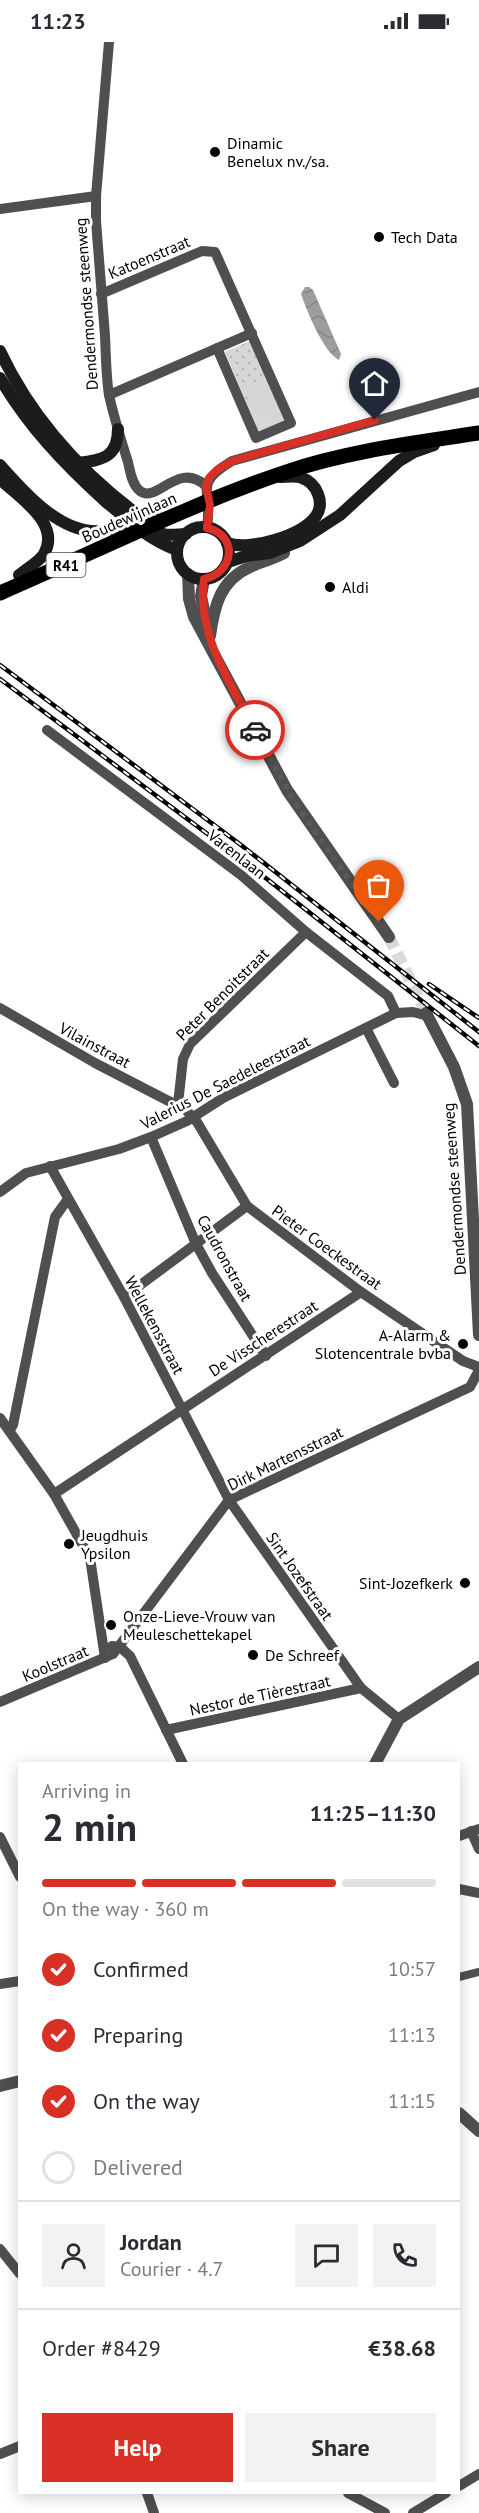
<!DOCTYPE html>
<html lang="en">
<head>
<meta charset="utf-8">
<style>
  body { margin:0; font-family:"PT Sans",sans-serif; background:#f2f2f3; color:#2b2b33; height:100vh; display:flex; flex-direction:column; font-size:22px; white-space:nowrap }
  * { box-sizing:border-box; margin:0 }
  p { font-size:20px; color:#7c7c81 }
  .icon { flex:none; width:33px; height:33px; fill:none; stroke:currentColor; stroke-width:2; stroke-linecap:round; stroke-linejoin:round }
  .map { position:relative; flex:1; overflow:hidden }
  .details { position:absolute; left:18px; top:1720px; width:442px; height:732px; display:flex; flex-direction:column; background:#fff; border-radius:0px; box-shadow:0 3px 15px #0003 }
  .details>* { flex:none }
  .pin { position:absolute; display:grid; place-items:center; width:51px; height:51px; color:#fff; margin:-62px -26px; border-radius:50% 50% 50% 0; rotate:-45deg; box-shadow:0 0 6px #0007 }
  .pin .icon { rotate:45deg }
  .courier { position:absolute; display:grid; place-items:center; width:60px; height:60px; margin:-30px; border:4px solid #d93025; border-radius:50%; background:#fff; color:#222; box-shadow:0 2px 8px #0007 }
  .overview em { font-style:normal; font-weight:800 }
  .overview div { display:flex; flex-direction:column-reverse }
  .overview { display:flex; align-items:center; justify-content:space-between; height:102px; padding:0 24px }
  h1 { font-size:39px; font-weight:800; line-height:45px }
  .bar { display:grid; grid-template-columns:repeat(4,1fr); gap:9px 6px; align-content:center; height:72px; padding:0 24px }
  .bar i { height:8px; border-radius:4px; background:#e1e1e2 }
  .bar .selected { background:#d93025 }
  .bar p { grid-column:span 4 }
  .line { display:flex; align-items:center; gap:15px; padding:0 24px; border-top:2px solid #e1e1e2 }
  .line div { flex:1 }
  .round { display:grid; place-items:center; flex:none; width:63px; height:63px; border-radius:0px; background:#f2f2f3 }
  ol { padding:0 24px; list-style:none }
  li { display:flex; align-items:center; gap:18px; height:66px }
  li p { margin-inline-start:auto }
  li .icon { padding:6px; border-radius:50%; background:#d93025; color:#fff; stroke-width:4 }
  li:last-child { color:#7c7c81 }
  li i { width:33px; height:33px; border:3px solid #e1e1e2; border-radius:50% }
  .action { display:flex; gap:12px; margin-top:auto; padding:12px 24px }
  .action a { flex:1; height:69px; border-radius:0px; background:#d93025; color:#fff; font-size:24px; font-weight:800; line-height:69px; text-align:center }
  .action a+a { background:#f2f2f3; color:#2b2b33 }
  .status { display:flex; justify-content:space-between; align-items:center; height:42px; padding:0 30px; background:#fff; direction:ltr }
  .status svg { height:16px; fill:currentColor }
  .map>svg:first-child { display:block }
  .grass { fill:#d6d6d6 }
  .forest { fill:url(#forest-crowns); fill-rule:evenodd }
  .park { fill:url(#park-dots) }
  .water { fill:url(#water-waves) }
  .lines { fill:none; stroke-linecap:round; stroke-linejoin:round }
  .tertiary-tunnel { stroke:#d9d9d9; stroke-width:12; stroke-dasharray:12 6; stroke-linecap:butt }
  .pedestrian { stroke:#4f4f4f; stroke-width:8 }
  .minor { stroke:#4f4f4f; stroke-width:10 }
  .tertiary { stroke:#4f4f4f; stroke-width:12 }
  .secondary { stroke:#1c1c1c; stroke-width:12 }
  .primary { stroke:#000; stroke-width:15 }
  .rail-casing { stroke:#000; stroke-width:4.5 }
  .rail { stroke:#fff; stroke-width:2; stroke-dasharray:7; stroke-linecap:butt }
  .done { stroke:#595959; stroke-width:6; stroke-dasharray:0 10.8 }
  .route { stroke:#d93025; stroke-width:8 }
  .poi-dot { fill:#000; stroke:#fff; stroke-width:2 }
  .labels { text-anchor:middle; dominant-baseline:central; stroke-width:6; stroke-linejoin:round; paint-order:stroke }
  .shield { fill:#fff; stroke:#4c4c4c; stroke-width:1.5 }
  .shield-label { font-size:15px; font-weight:bold; fill:#000 }
  .poi-label { font-size:16px; fill:#000; stroke:#fff; text-anchor:start }
  .street-label { font-size:16px; fill:#000; stroke:#fff }
</style>
</head>
<body>
<div class="status"><b>11:23</b><svg viewBox="0 0 49 12"><path d="M0 12V9h3v3zM5 12V6h3v6zM10 12V3h3v9zM15 12V0h3v12zM26 1h20v11H26zM47 4h2v5h-2z"/></svg></div>
<div class="map">
<svg width="479" height="2471" viewBox="0 0 479 2471">
  <defs>
    <pattern id="forest-crowns" width="20" height="18" patternUnits="userSpaceOnUse" patternTransform="scale(1.5)"><rect width="20" height="18" fill="#d6d6d6"/><path d="M2 6a3 3 0 1 1 6 0M12 15a3 3 0 1 1 6 0" fill="none" stroke="#b6b6b6"/></pattern>
    <pattern id="park-dots" width="8" height="8" patternUnits="userSpaceOnUse" patternTransform="scale(1.5)"><rect width="8" height="8" fill="#d6d6d6"/><path d="M2 2h.1M6 6h.1" fill="none" stroke="#b6b6b6" stroke-width="1.8" stroke-linecap="round"/></pattern>
    <pattern id="water-waves" width="16" height="10" patternUnits="userSpaceOnUse" patternTransform="scale(1.5)"><rect width="16" height="10" fill="#9d9d9d"/><path d="M0 5q4-4 8 0t8 0" fill="none" stroke="#858585"/></pattern>
  </defs>
  <rect width="100%" height="100%" fill="#fff"/>
  <polygon class="grass" points="265,336 282,375 260,384 243,345"/>
  <path class="forest" d="M252,298L285,376L283,381L263,390L258,388L225,310L236,305V313ZM265,336L281,375L260,384L244,345Z"/>
  <polygon class="park" points="252,298 268,335 241,346 225,310"/>
  <path class="water" d="M305,245H309L313,248L341,312L339,318C323,310 307,269 301,252Z"/>
  <g class="lines">
    <polyline class="tertiary-tunnel" points="389,895 426,971"/>
    <polyline class="pedestrian" points="459,1935 479,1930"/>
    <g class="minor">
      <path d="M109,0L96,154V179C99,217 102,256 105,294C106,313 106,334 109,353C114,376 121,398 128,420C130,429 132,443 140,449C157,462 178,418 206,444"/>
      <polyline points="0,167 96,154"/>
      <polyline points="101,252 202,209 215,210 291,381 256,396 217,306"/>
      <polyline points="109,353 252,291"/>
      <path d="M207,486C213,447 192,443 232,419L479,350"/>
      <polyline points="47,688 241,833 306,890 388,954 396,971"/>
      <polyline points="0,966 95,1021 186,1068 197,1080 247,1164 361,1250 463,1319 479,1325"/>
      <polyline points="366,986 394,1041"/>
      <polyline points="178,1062 183,1017 190,1002 306,890"/>
      <polyline points="151,1095 196,1202 212,1231 266,1314"/>
      <polyline points="50,1124 124,1255 229,1458 361,1646 399,1677"/>
      <polyline points="0,1150 26,1131 119,1107 151,1095 187,1079 223,1056 396,971 413,970 428,974"/>
      <polyline points="124,1255 247,1164"/>
      <polyline points="0,1376 54,1452 90,1516 105,1616"/>
      <polyline points="10,1388 13,1383 55,1175 68,1157"/>
      <polyline points="54,1452 361,1250"/>
      <polyline points="112,1604 120,1605 130,1614 183,1722"/>
      <polyline points="0,1660 113,1612 229,1458 470,1345 479,1328"/>
      <polyline points="166,1688 361,1646"/>
      <polyline points="471,1789 479,1807"/>
      <polyline points="459,1794 479,1787"/>
      <polyline points="0,1795 20,1835"/>
      <polyline points="459,1847 479,1851"/>
      <polyline points="0,1942 20,1939"/>
      <polyline points="0,2207 20,2232"/>
      <polyline points="0,2412 20,2404"/>
      <polyline points="459,2444 479,2432"/>
      <polyline points="147,2451 154,2471"/>
      <polyline points="348,2451 385,2471"/>
      <polyline points="413,2471 446,2451"/>
    </g>
    <g class="tertiary">
      <polyline points="188,532 189,557 194,575 287,748 389,895"/>
      <polyline points="204,537 201,554 208,588"/>
      <path d="M210,594C214,565 220,538 250,525C261,520 273,517 284,511"/>
      <polyline points="426,971 454,1025 467,1062 479,1293"/>
      <polyline points="375,1722 399,1677 479,1625"/>
      <polyline points="0,2044 20,2039"/>
      <polyline points="459,2071 479,2089"/>
    </g>
    <g class="secondary">
      <path d="M0,309C30,373 77,426 133,469C142,476 153,488 163,492C169,494 179,492 186,492"/>
      <path d="M0,336C28,384 64,422 105,459C128,478 149,498 177,508"/>
      <path d="M78,421C103,418 118,415 118,387"/>
      <path d="M0,423C25,451 61,493 102,489C120,487 137,476 155,472"/>
      <path d="M0,437C18,455 62,481 44,512C38,521 27,526 19,533"/>
      <circle cx="203" cy="511" r="26"/>
      <path d="M227,501C250,509 301,494 316,474C325,461 317,441 302,436C296,433 287,435 280,435"/>
      <polyline points="228,520 246,514 270,511 300,499 340,473 399,419 414,410 434,403"/>
    </g>
    <path class="primary" d="M0,551C95,510 188,463 286,430C348,409 415,401 479,391"/>
    <defs>
      <g id="rail">
        <polyline points="0,623 241,803 479,990"/>
        <polyline points="0,637 253,826 479,1004"/>
        <polyline points="429,942 479,976"/>
      </g>
    </defs>
    <use href="#rail" class="rail-casing"/>
    <use href="#rail" class="rail"/>
  </g>
  <g class="lines">
    <polyline class="done" points="255,688 295,761 379,880"/>
    <path class="route" d="M255,688C231,642 196,592 204,537C234,531 239,493 207,486L210,463L206,444L209,436L217,428L232,419L375,378"/>
  </g>
  <g class="poi-dot">
    <circle cx="215" cy="110" r="6"/>
    <circle cx="379" cy="195" r="6"/>
    <circle cx="330" cy="545" r="6"/>
    <circle cx="463" cy="1302" r="6"/>
    <circle cx="69" cy="1502" r="6"/>
    <circle cx="465" cy="1541" r="6"/>
    <circle cx="111" cy="1583" r="6"/>
    <circle cx="253" cy="1613" r="6"/>
  </g>
  <g class="labels">
    <rect class="shield" x="46.5" y="511" width="39" height="24" rx="4.5"/>
    <g class="shield-label">
      <text x="66" y="523">R41</text>
    </g>
    <g class="poi-label">
      <text x="227" y="101">Dinamic<tspan x="227" dy="18">Benelux nv./sa.</tspan></text>
      <text x="391" y="195">Tech Data</text>
      <text x="342" y="545">Aldi</text>
      <text x="451" y="1293" text-anchor="end">A-Alarm &amp;<tspan x="451" dy="18">Slotencentrale bvba</tspan></text>
      <text x="81" y="1493">Jeugdhuis<tspan x="81" dy="18">Ypsilon</tspan></text>
      <text x="453" y="1541" text-anchor="end">Sint-Jozefkerk</text>
      <text x="123" y="1574">Onze-Lieve-Vrouw van<tspan x="123" dy="18">Meuleschettekapel</tspan></text>
      <text x="265" y="1613">De Schreef</text>
    </g>
    <g class="street-label">
      <text transform="translate(149 215) rotate(-23)">Katoenstraat</text>
      <text transform="translate(86 262) rotate(-94)">Dendermondse steenweg</text>
      <text transform="translate(129 475) rotate(-24)">Boudewijnlaan</text>
      <text transform="translate(237 812) rotate(38)">Varenlaan</text>
      <text transform="translate(222 952) rotate(-45)">Peter Benoitstraat</text>
      <text transform="translate(95 1003) rotate(28)">Vilainstraat</text>
      <text transform="translate(225 1040) rotate(-27)">Valerius De Saedeleerstraat</text>
      <text transform="translate(454 1147) rotate(-94)">Dendermondse steenweg</text>
      <text transform="translate(327 1205) rotate(36)">Pieter Coeckestraat</text>
      <text transform="translate(225 1216) rotate(61)">Caudronstraat</text>
      <text transform="translate(155 1283) rotate(62)">Wellekensstraat</text>
      <text transform="translate(263 1296) rotate(-33)">De Visscherestraat</text>
      <text transform="translate(285 1416) rotate(-26)">Dirk Martensstraat</text>
      <text transform="translate(300 1534) rotate(55)">Sint Jozefstraat</text>
      <text transform="translate(55 1621) rotate(-23)">Koolstraat</text>
      <text transform="translate(260 1653) rotate(-12)">Nestor de Tièrestraat</text>
    </g>
  </g>
</svg>
<div class="pin" style="left:379px;top:880px;background:#ea580c"><svg class="icon" aria-label="bag" viewBox="0 0 24 24"><path d="M5 8h14l-1 12H6zM9 8a3 3 0 0 1 6 0"/></svg></div>
<div class="pin" style="left:375px;top:378px;background:#1f2937"><svg class="icon" aria-label="home" viewBox="0 0 24 24"><path d="M3 11l9-7 9 7M6 9v11h12V9"/></svg></div>
<div class="courier" style="left:255px;top:688px"><svg class="icon" aria-label="car" viewBox="0 0 24 24"><path d="M5 17H2v-5l4-1 3-4h7l3 4 3 1v5h-3M9 17h6M6 11h13"/><circle cx="7" cy="17" r="2"/><circle cx="17" cy="17" r="2"/></svg></div>
<section class="details">
<div class="overview"><div><h1>2 min</h1><p>Arriving in</p></div><em>11:25–11:30</em></div>
<div class="bar"><i class="selected"></i><i class="selected"></i><i class="selected"></i><i></i><p>On the way · 360 m</p></div>
<ol>
<li><svg class="icon" aria-label="check" viewBox="0 0 24 24"><path d="M5 12l5 5 9-10"/></svg>Confirmed<p>10:57</p></li>
<li><svg class="icon" aria-label="check" viewBox="0 0 24 24"><path d="M5 12l5 5 9-10"/></svg>Preparing<p>11:13</p></li>
<li><svg class="icon" aria-label="check" viewBox="0 0 24 24"><path d="M5 12l5 5 9-10"/></svg>On the way<p>11:15</p></li>
<li><i></i>Delivered</li>
</ol>
<div class="line" style="height:108px"><a class="round"><svg class="icon" aria-label="person" viewBox="0 0 24 24"><circle cx="12" cy="8" r="4"/><path d="M4 21q1-7 8-7t8 7"/></svg></a><div><b>Jordan</b><p>Courier · 4.7</p></div><a class="round"><svg class="icon" aria-label="chat" viewBox="0 0 24 24"><path d="M4 5h16v11H9l-5 4z"/></svg></a><a class="round"><svg class="icon" aria-label="phone" viewBox="0 0 24 24"><path d="M5 4h4l2 5-3 2q2 4 5 5l2-3 5 2v4C11 20 4 13 5 4z"/></svg></a></div>
<div class="line" style="height:78px"><div>Order #8429</div><b>€38.68</b></div>
<div class="action"><a>Help</a><a>Share</a></div>
</section>
</div>
</body>
</html>
